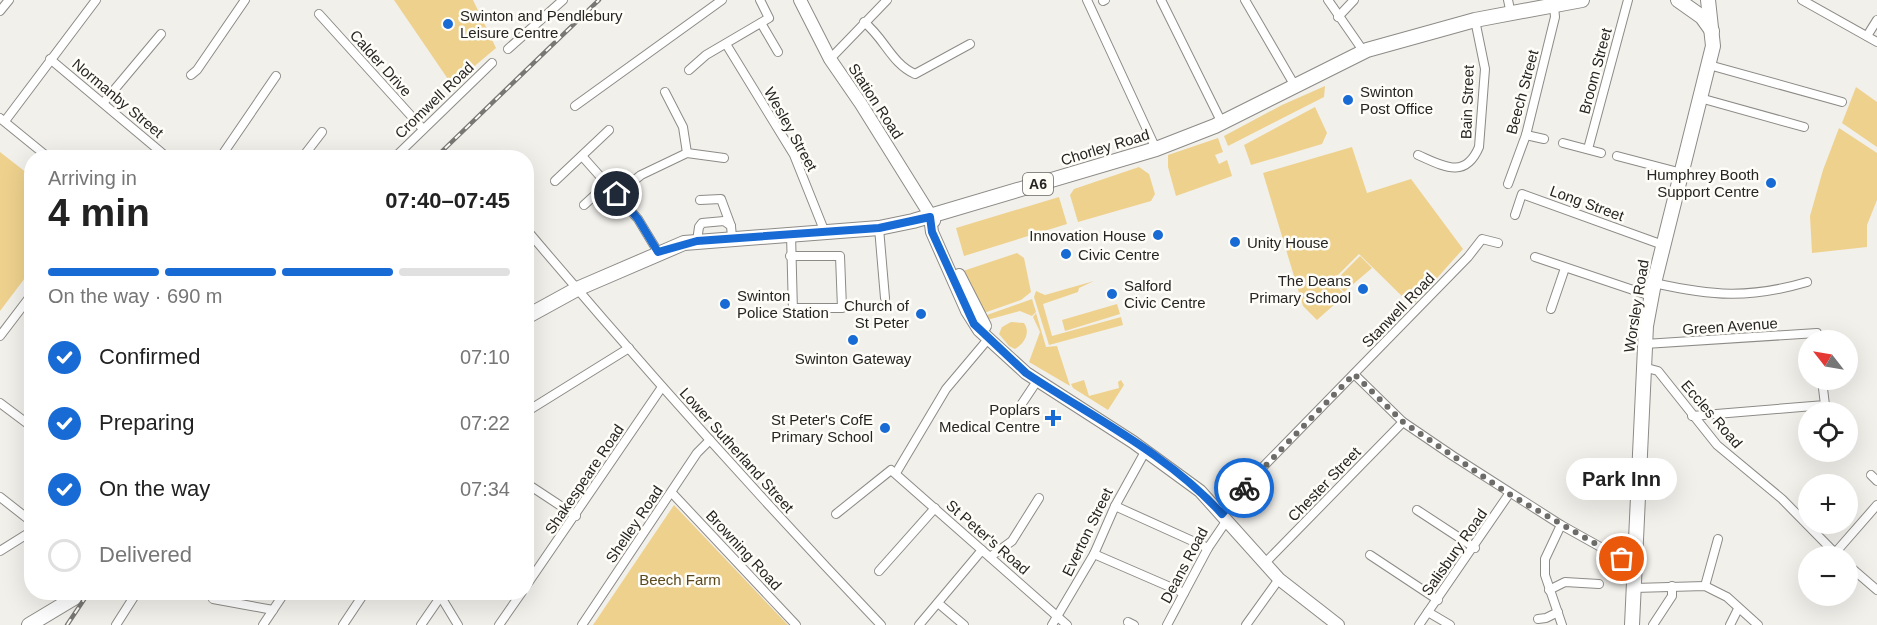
<!DOCTYPE html>
<html lang="en">
<head>
<meta charset="utf-8">
<style>
  body { margin:0; font-family:Arial,sans-serif; background:#f6f6f6; color:#222; height:100vh; display:flex; flex-direction:column; font-size:22px; white-space:nowrap }
  * { box-sizing:border-box; margin:0 }
  p { font-size:20px; color:#767676 }
  .icon { flex:none; width:33px; height:33px; fill:none; stroke:currentColor; stroke-width:2; stroke-linecap:round; stroke-linejoin:round }
  .map { position:relative; flex:1; overflow:hidden }
  .side { position:absolute; left:24px; top:150px; width:510px; height:450px; display:flex; flex-direction:column; background:#fff; border-radius:24px; box-shadow:0 6px 24px #0002 }
  .side>* { flex:none }
  .needle { width:39px; rotate:301deg }
  .controls { position:absolute; left:1798px; top:330px; display:grid; gap:12px }
  .controls a { display:grid; place-items:center; width:60px; height:60px; border-radius:50%; background:#fff; box-shadow:0 6px 24px #0002; font-size:30px }
  .pin { position:absolute; display:grid; place-items:center; width:51px; height:51px; color:#fff; margin:-26px; border:3px solid #fff; border-radius:50%; box-shadow:0 2px 6px #0007 }
  .courier { position:absolute; display:grid; place-items:center; width:60px; height:60px; margin:-30px; border:4px solid #186ad4; border-radius:50%; background:#fff; color:#222; box-shadow:0 2px 8px #0007 }
  .bubble { position:absolute; height:42px; border-radius:21px; background:#fff; box-shadow:0 6px 24px #0002; font-size:20px; font-weight:700; line-height:42px; text-align:center }
  .summary em { font-style:normal; font-weight:700 }
  .summary div { display:flex; flex-direction:column-reverse }
  .summary { display:flex; align-items:center; justify-content:space-between; height:102px; padding:0 24px }
  h1 { font-size:39px; font-weight:700; line-height:45px }
  .bar { display:grid; grid-template-columns:repeat(4,1fr); gap:9px 6px; align-content:center; height:72px; padding:0 24px }
  .bar i { height:8px; border-radius:4px; background:#e0e0e0 }
  .bar .selected { background:#186ad4 }
  .bar p { grid-column:span 4 }
  ol { padding:0 24px; list-style:none }
  li { display:flex; align-items:center; gap:18px; height:66px }
  li p { margin-inline-start:auto }
  li .icon { padding:6px; border-radius:50%; background:#186ad4; color:#fff; stroke-width:4 }
  li:last-child { color:#767676 }
  li i { width:33px; height:33px; border:3px solid #e0e0e0; border-radius:50% }
  .map>svg:first-child { display:block }
  .green { fill:#eed18d }
  .lines { fill:none; stroke-linecap:round; stroke-linejoin:round }
  .street-casing { stroke:#8d8b87; stroke-width:10 }
  .secondary-casing { stroke:#8d8b87; stroke-width:14 }
  .primary-casing { stroke:#8d8b87; stroke-width:16 }
  .street { stroke:#fff; stroke-width:8 }
  .secondary { stroke:#fff; stroke-width:12 }
  .primary { stroke:#fff; stroke-width:14 }
  .rail-casing { stroke:#787774; stroke-width:4.5 }
  .rail { stroke:#fffdf8; stroke-width:2; stroke-dasharray:7; stroke-linecap:butt }
  .done { stroke:#6d6c69; stroke-width:6; stroke-dasharray:0 10.8 }
  .route { stroke:#186ad4; stroke-width:8 }
  .poi-dot { fill:#186ad4; stroke:#fffdf8; stroke-width:2 }
  .labels { text-anchor:middle; dominant-baseline:central; stroke-width:5; stroke-linejoin:round; paint-order:stroke }
  .shield { fill:#fffdf8; stroke:#676663; stroke-width:1.5 }
  .shield-label { font-size:14px; font-weight:bold; fill:#262523 }
  .poi-label { font-size:15px; fill:#262523; stroke:#fffdf8; text-anchor:start }
  .street-label { font-size:15px; fill:#262523; stroke:#fffdf8 }
  .park-label { font-size:15px; fill:#5a491f; stroke:#fffdf8 }
</style>
</head>
<body>
<div class="map">
<svg width="1877" height="625" viewBox="0 0 1877 625">
  <rect width="100%" height="100%" fill="#f2f0eb"/>
  <g class="green">
    <polygon points="394,0 473,0 496,48 452,85"/>
    <polygon points="1325,86 1324,97 1228,146 1224,136 1282,105"/>
    <polygon points="1856,87 1877,102 1877,147 1842,123"/>
    <polygon points="1315,107 1327,133 1322,144 1251,165 1244,145"/>
    <polygon points="1839,128 1877,153 1877,200 1867,225 1867,247 1812,253 1810,216 1823,170"/>
    <polygon points="1218,138 1223,152 1215,155 1219,164 1227,160 1232,176 1176,196 1168,167 1168,155"/>
    <polygon points="1352,147 1367,193 1411,179 1463,249 1412,306 1359,254 1332,281 1345,295 1317,320 1303,306 1263,173"/>
    <polygon points="0,152 32,177 31,270 0,311"/>
    <polygon points="1139,167 1149,174 1155,194 1151,201 1078,222 1070,195 1074,189"/>
    <polygon points="1059,197 1067,224 964,256 956,228"/>
    <polygon points="1017,253 1024,258 1031,292 1021,300 981,314 963,271"/>
    <polygon points="1360,256 1372,268 1344,292 1334,282"/>
    <polygon points="1094,281 1079,288 1078,292 1043,304 1052,336 1121,317 1123,325 1049,345 1034,297 1036,291 1045,295"/>
    <polygon points="1032,299 1036,312 1032,316 1020,311 987,320 984,316"/>
    <polygon points="1117,304 1120,314 1065,331 1062,320"/>
    <polygon points="1036,313 1046,347 1057,346 1070,386 1029,362 1040,332 1033,317"/>
    <path d="M1011,322L1024,323C1031,333 1024,344 1015,349L1009,346L999,334L1002,327Z"/>
    <polygon points="1084,380 1089,396 1119,388 1118,382 1121,380 1124,385 1108,410 1073,388 1071,384"/>
    <polygon points="674,505 788,625 593,625"/>
  </g>
  <g class="lines">
    <defs>
      <g id="street">
        <polyline points="1087,0 1156,149"/>
        <polyline points="1161,0 1222,123"/>
        <polyline points="1245,0 1295,86"/>
        <polyline points="1328,0 1364,52"/>
        <polyline points="1508,0 1511,14"/>
        <polyline points="1802,0 1877,42"/>
        <polyline points="1103,1 1105,0"/>
        <polyline points="0,11 9,0"/>
        <polyline points="319,14 423,129"/>
        <polyline points="1338,17 1354,0"/>
        <path d="M864,22C885,39 891,63 915,74L970,44"/>
        <polyline points="761,23 778,52"/>
        <polyline points="1867,36 1877,20"/>
        <polyline points="726,44 794,155 824,230"/>
        <polyline points="508,49 563,0"/>
        <polyline points="50,59 168,158"/>
        <polyline points="830,59 887,0"/>
        <polyline points="1709,65 1842,102"/>
        <polyline points="689,70 706,55 769,18 760,0"/>
        <polyline points="191,75 197,70 245,0"/>
        <polyline points="665,92 683,127 687,153"/>
        <polyline points="1700,98 1804,127"/>
        <polyline points="104,102 161,34"/>
        <polyline points="575,106 722,0"/>
        <polyline points="0,118 49,158"/>
        <polyline points="5,121 96,0"/>
        <polyline points="1526,135 1544,139"/>
        <polyline points="1563,143 1601,153"/>
        <polyline points="1588,149 1628,0"/>
        <path d="M1418,155C1443,166 1465,180 1479,147L1485,69L1475,20"/>
        <polyline points="582,156 638,219 658,252"/>
        <polyline points="1617,156 1682,173"/>
        <polyline points="220,158 276,76"/>
        <polyline points="302,158 322,132"/>
        <polyline points="394,158 492,63"/>
        <polyline points="555,181 609,130"/>
        <polyline points="1508,184 1526,135 1555,17 1554,6"/>
        <polyline points="617,194 641,175 687,153 724,158"/>
        <polyline points="700,200 721,199 731,226"/>
        <polyline points="584,205 607,184"/>
        <polyline points="1515,215 1522,194 1663,245"/>
        <polyline points="879,228 885,298"/>
        <path d="M526,229C641,365 759,497 881,625"/>
        <polyline points="791,234 793,312"/>
        <polyline points="697,241 699,227 702,223 724,221 731,226 732,237"/>
        <polyline points="790,256 840,256 842,308 793,308"/>
        <polyline points="1535,257 1651,296"/>
        <path d="M1654,283C1712,296 1749,299 1807,282"/>
        <polyline points="1551,309 1565,268"/>
        <polyline points="0,336 32,294"/>
        <polyline points="1645,344 1817,333 1818,340"/>
        <polyline points="1643,367 1658,371 1717,445 1782,499 1838,556"/>
        <polyline points="1354,374 1403,422 1453,456 1561,525 1622,559 1635,563"/>
        <polyline points="0,403 32,427"/>
        <polyline points="1019,408 1037,381"/>
        <polyline points="526,412 629,348"/>
        <polyline points="1692,416 1825,405 1822,380"/>
        <polyline points="896,473 946,389 989,338"/>
        <polyline points="1871,475 1877,481"/>
        <polyline points="532,487 576,516"/>
        <polyline points="672,493 796,625"/>
        <polyline points="0,497 32,522"/>
        <polyline points="1115,506 1208,548"/>
        <polyline points="1417,510 1475,548"/>
        <polyline points="836,514 891,470 1067,625"/>
        <polyline points="1222,514 1253,477 1468,257 1482,239 1498,243"/>
        <polyline points="1561,525 1545,559 1545,575 1562,625"/>
        <polyline points="0,551 32,531"/>
        <polyline points="1835,553 1877,505"/>
        <polyline points="1094,554 1184,593"/>
        <polyline points="1370,555 1438,600"/>
        <polyline points="990,557 1012,541 1039,498"/>
        <polyline points="1264,564 1403,422"/>
        <polyline points="1848,565 1877,590"/>
        <polyline points="879,571 935,508"/>
        <polyline points="526,586 662,387"/>
        <polyline points="1705,586 1718,539"/>
        <polyline points="1634,588 1705,586 1727,597 1758,625"/>
        <polyline points="1549,590 1565,582 1599,584"/>
        <polyline points="438,592 458,625"/>
        <polyline points="213,599 273,610"/>
        <polyline points="938,603 964,625"/>
        <polyline points="1428,612 1450,625"/>
        <polyline points="1538,619 1546,618 1558,612"/>
        <polyline points="1128,622 1134,625"/>
        <polyline points="116,625 137,592"/>
        <polyline points="263,625 285,592"/>
        <polyline points="343,625 365,592"/>
        <polyline points="421,625 441,596"/>
        <polyline points="499,625 522,592"/>
        <polyline points="582,625 697,453 710,440"/>
        <polyline points="919,625 982,550"/>
        <polyline points="1052,625 1094,554 1115,506 1146,450"/>
        <polyline points="1167,625 1208,548 1227,520"/>
        <polyline points="1246,625 1279,579"/>
        <polyline points="1419,625 1509,494"/>
        <polyline points="1653,625 1672,596 1672,586"/>
        <polyline points="1730,625 1738,609"/>
      </g>
      <g id="secondary">
        <polyline points="800,0 830,59 861,104 934,221"/>
        <polyline points="930,217 932,232 967,311 979,330 1026,373 1133,442 1200,491 1279,579 1338,625"/>
        <polyline points="959,275 985,326"/>
      </g>
      <g id="primary">
        <polyline points="1678,0 1702,17 1712,31"/>
        <polyline points="526,317 577,289 684,243 879,228 913,221 1156,149 1215,126 1367,50 1475,20 1582,0"/>
        <polyline points="29,625 84,592"/>
        <polyline points="1632,625 1646,326 1654,283 1713,46 1708,0"/>
      </g>
    </defs>
    <use href="#street" class="street-casing"/>
    <use href="#secondary" class="secondary-casing"/>
    <use href="#primary" class="primary-casing"/>
    <use href="#street" class="street"/>
    <use href="#secondary" class="secondary"/>
    <use href="#primary" class="primary"/>
    <defs>
      <g id="rail">
        <polyline points="435,158 599,0"/>
        <polyline points="67,625 89,592"/>
      </g>
    </defs>
    <use href="#rail" class="rail-casing"/>
    <use href="#rail" class="rail"/>
  </g>
  <g class="lines">
    <polyline class="done" points="1244,488 1354,374 1403,422 1509,494 1622,559"/>
    <path class="route" d="M617,194L638,219L658,252L697,241L879,228L930,217L932,232L974,324L1026,373C1092,417 1168,454 1222,514L1244,488"/>
  </g>
  <g class="poi-dot">
    <circle cx="448" cy="24" r="6"/>
    <circle cx="1348" cy="100" r="6"/>
    <circle cx="1771" cy="183" r="6"/>
    <circle cx="1158" cy="235" r="6"/>
    <circle cx="1235" cy="242" r="6"/>
    <circle cx="1066" cy="254" r="6"/>
    <circle cx="1363" cy="289" r="6"/>
    <circle cx="1112" cy="294" r="6"/>
    <circle cx="725" cy="304" r="6"/>
    <circle cx="921" cy="314" r="6"/>
    <circle cx="853" cy="340" r="6"/>
    <path d="M1050 409h6v6h6v6h-6v6h-6v-6h-6v-6h6z"/>
    <circle cx="885" cy="428" r="6"/>
  </g>
  <g class="labels">
    <rect class="shield" x="1023" y="173" width="30" height="22" rx="4.5"/>
    <g class="shield-label">
      <text x="1038" y="184">A6</text>
    </g>
    <g class="poi-label">
      <text x="460" y="15">Swinton and Pendlebury<tspan x="460" dy="17">Leisure Centre</tspan></text>
      <text x="1360" y="91">Swinton<tspan x="1360" dy="17">Post Office</tspan></text>
      <text x="1759" y="174" text-anchor="end">Humphrey Booth<tspan x="1759" dy="17">Support Centre</tspan></text>
      <text x="1146" y="235" text-anchor="end">Innovation House</text>
      <text x="1247" y="242">Unity House</text>
      <text x="1078" y="254">Civic Centre</text>
      <text x="1351" y="280" text-anchor="end">The Deans<tspan x="1351" dy="17">Primary School</tspan></text>
      <text x="1124" y="285">Salford<tspan x="1124" dy="17">Civic Centre</tspan></text>
      <text x="737" y="295">Swinton<tspan x="737" dy="17">Police Station</tspan></text>
      <text x="909" y="305" text-anchor="end">Church of<tspan x="909" dy="17">St Peter</tspan></text>
      <text x="853" y="358" text-anchor="middle">Swinton Gateway</text>
      <text x="1040" y="409" text-anchor="end">Poplars<tspan x="1040" dy="17">Medical Centre</tspan></text>
      <text x="873" y="419" text-anchor="end">St Peter's CofE<tspan x="873" dy="17">Primary School</tspan></text>
    </g>
    <g class="street-label">
      <text transform="translate(381 63) rotate(48)">Calder Drive</text>
      <text transform="translate(1595 71) rotate(-75)">Broom Street</text>
      <text transform="translate(1522 92) rotate(-75)">Beech Street</text>
      <text transform="translate(118 98) rotate(40)">Normanby Street</text>
      <text transform="translate(434 100) rotate(-44)">Cromwell Road</text>
      <text transform="translate(876 101) rotate(57)">Station Road</text>
      <text transform="translate(1467 102) rotate(-88)">Bain Street</text>
      <text transform="translate(791 129) rotate(61)">Wesley Street</text>
      <text transform="translate(1105 147) rotate(-17)">Chorley Road</text>
      <text transform="translate(1587 203) rotate(20)">Long Street</text>
      <text transform="translate(1636 306) rotate(-81)">Worsley Road</text>
      <text transform="translate(1398 310) rotate(-46)">Stanwell Road</text>
      <text transform="translate(1730 326) rotate(-4)">Green Avenue</text>
      <text transform="translate(1712 414) rotate(49)">Eccles Road</text>
      <text transform="translate(737 450) rotate(48)">Lower Sutherland Street</text>
      <text transform="translate(584 479) rotate(-56)">Shakespeare Road</text>
      <text transform="translate(1324 484) rotate(-46)">Chester Street</text>
      <text transform="translate(634 524) rotate(-56)">Shelley Road</text>
      <text transform="translate(1087 532) rotate(-64)">Everton Street</text>
      <text transform="translate(988 537) rotate(41)">St Peter's Road</text>
      <text transform="translate(744 550) rotate(47)">Browning Road</text>
      <text transform="translate(1454 552) rotate(-55)">Salisbury Road</text>
      <text transform="translate(1184 565) rotate(-62)">Deans Road</text>
    </g>
    <g class="park-label">
      <text x="680" y="579">Beech Farm</text>
    </g>
  </g>
</svg>
<div class="controls">
<a><svg class="needle" viewBox="-14 -14 28 28"><path d="M0-13l5 13h-10z" fill="#e53935"/><path d="M0 13l5-13h-10z" fill="#767676"/></svg></a>
<a><svg class="icon" aria-label="locate" viewBox="0 0 24 24"><circle cx="12" cy="12" r="6"/><path d="M12 2v4M12 18v4M2 12h4M18 12h4"/></svg></a>
<a>+</a>
<a>−</a>
</div>
<div class="pin" style="left:1622px;top:559px;background:#ea580c"><svg class="icon" aria-label="bag" viewBox="0 0 24 24"><path d="M5 8h14l-1 12H6zM9 8a3 3 0 0 1 6 0"/></svg></div>
<div class="pin" style="left:617px;top:194px;background:#1f2937"><svg class="icon" aria-label="home" viewBox="0 0 24 24"><path d="M3 11l9-7 9 7M6 9v11h12V9"/></svg></div>
<div class="courier" style="left:1244px;top:488px"><svg class="icon" aria-label="bike" viewBox="0 0 24 24"><circle cx="6" cy="16" r="4"/><circle cx="18" cy="16" r="4"/><path d="M6 16l4-8h5l3 8M10 8l3 8H6M13 5h3"/></svg></div>
<div class="bubble" style="left:1566px;top:458px;width:111px">Park Inn</div>
<section class="side">
<div class="summary"><div><h1>4 min</h1><p>Arriving in</p></div><em>07:40–07:45</em></div>
<div class="bar"><i class="selected"></i><i class="selected"></i><i class="selected"></i><i></i><p>On the way · 690 m</p></div>
<ol>
<li><svg class="icon" aria-label="check" viewBox="0 0 24 24"><path d="M5 12l5 5 9-10"/></svg>Confirmed<p>07:10</p></li>
<li><svg class="icon" aria-label="check" viewBox="0 0 24 24"><path d="M5 12l5 5 9-10"/></svg>Preparing<p>07:22</p></li>
<li><svg class="icon" aria-label="check" viewBox="0 0 24 24"><path d="M5 12l5 5 9-10"/></svg>On the way<p>07:34</p></li>
<li><i></i>Delivered</li>
</ol>
</section>
</div>
</body>
</html>
